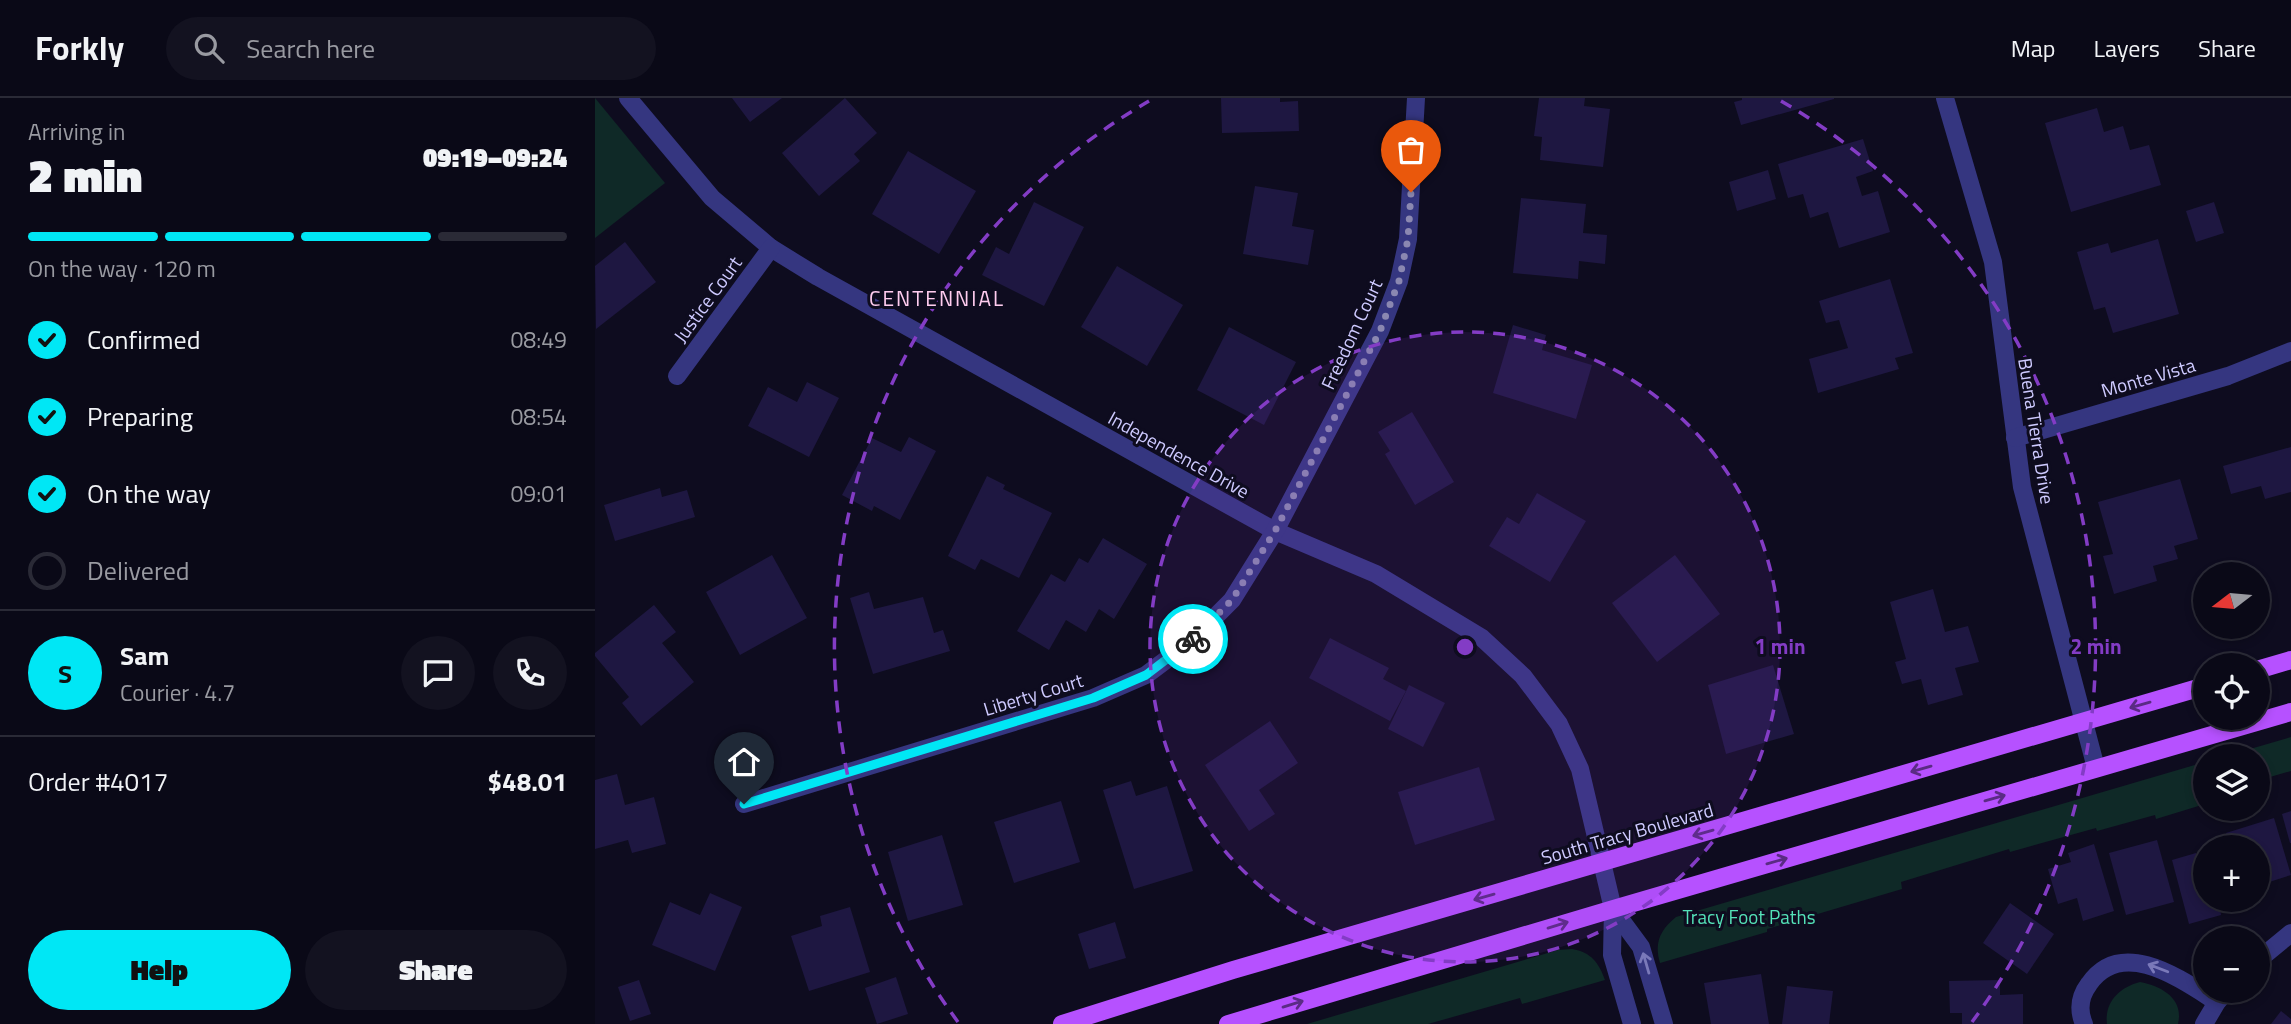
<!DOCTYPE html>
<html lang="en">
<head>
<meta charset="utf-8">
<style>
  body { margin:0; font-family:"Titillium Web",sans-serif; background:#131220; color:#f1f3f6; height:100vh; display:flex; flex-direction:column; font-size:26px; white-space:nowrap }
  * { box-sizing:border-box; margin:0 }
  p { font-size:23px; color:#999aa1 }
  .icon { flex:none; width:38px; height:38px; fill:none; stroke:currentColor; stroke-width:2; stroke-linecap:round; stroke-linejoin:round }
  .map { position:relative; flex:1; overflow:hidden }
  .drawer { display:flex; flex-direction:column; background:#0a0917; width:595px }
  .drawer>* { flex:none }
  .needle { width:46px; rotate:254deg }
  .controls { position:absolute; left:1598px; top:464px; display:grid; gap:14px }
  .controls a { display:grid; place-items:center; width:77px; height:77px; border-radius:50%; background:#0a0917; box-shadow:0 4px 10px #0003,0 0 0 2px #2a2a36; font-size:35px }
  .pin { position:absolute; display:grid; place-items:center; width:60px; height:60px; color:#fff; margin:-72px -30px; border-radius:50% 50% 50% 0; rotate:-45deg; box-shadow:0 0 7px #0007 }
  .pin .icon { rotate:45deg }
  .courier { position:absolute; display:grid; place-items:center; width:70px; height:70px; margin:-35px; border:5px solid #00e7f5; border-radius:50%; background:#fff; color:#222; box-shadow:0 2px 9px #0007 }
  .head em { font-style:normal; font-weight:800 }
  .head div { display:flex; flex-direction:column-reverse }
  .head { display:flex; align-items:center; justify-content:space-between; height:119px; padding:0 28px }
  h1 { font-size:46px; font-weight:800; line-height:52px }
  .bar { display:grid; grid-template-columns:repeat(4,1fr); gap:10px 7px; align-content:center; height:84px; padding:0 28px }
  .bar i { height:9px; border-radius:5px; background:#2a2a36 }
  .bar .current { background:#00e7f5 }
  .bar p { grid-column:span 4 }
  .line { display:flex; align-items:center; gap:18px; padding:0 28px; border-top:2px solid #2a2a36 }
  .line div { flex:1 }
  .round { display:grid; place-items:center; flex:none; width:74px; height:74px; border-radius:37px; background:#131220 }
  ol { padding:0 28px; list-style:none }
  li { display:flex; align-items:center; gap:21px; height:77px }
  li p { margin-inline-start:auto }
  li .icon { padding:7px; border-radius:50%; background:#00e7f5; color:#111; stroke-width:4 }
  li:last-child { color:#999aa1 }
  li i { width:38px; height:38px; border:4px solid #2a2a36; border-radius:50% }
  .action { display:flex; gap:14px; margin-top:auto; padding:14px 28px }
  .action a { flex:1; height:80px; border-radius:42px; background:#00e7f5; color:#111; font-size:28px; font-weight:800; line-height:80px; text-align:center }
  .action a+a { background:#131220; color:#f1f3f6 }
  header { display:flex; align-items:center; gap:42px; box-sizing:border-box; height:98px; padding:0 35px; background:#0a0917; border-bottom:2px solid #2a2a36 }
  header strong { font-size:33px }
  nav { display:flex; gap:38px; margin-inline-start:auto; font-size:24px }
  .search { width:490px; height:63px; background:#131220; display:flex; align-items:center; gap:18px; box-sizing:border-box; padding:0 24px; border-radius:38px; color:#999aa1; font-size:26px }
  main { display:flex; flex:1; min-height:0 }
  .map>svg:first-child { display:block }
  .green { fill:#0f2927 }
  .building { fill:#1e1741 }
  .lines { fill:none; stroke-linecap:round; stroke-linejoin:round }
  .minor { stroke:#353680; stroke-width:18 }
  .major { stroke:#b651ff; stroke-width:18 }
  .oneway { stroke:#5a2b84 }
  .oneway2 { stroke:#7a79b9 }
  .done { stroke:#8b88b1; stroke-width:7; stroke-dasharray:0 12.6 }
  .route { stroke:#00e7f5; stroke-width:9 }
  .ring { fill:none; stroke:#833cc5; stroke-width:3.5; stroke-dasharray:12 9 }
  .labels { text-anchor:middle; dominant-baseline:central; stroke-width:6; stroke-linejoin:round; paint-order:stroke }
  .street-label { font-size:19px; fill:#cecaff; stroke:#0e0c1f }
  .park-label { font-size:19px; fill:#54e2b8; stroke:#0e0c1f }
  .neighbourhood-label { font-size:21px; letter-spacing:2px; fill:#ffccef; stroke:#0e0c1f }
  .centre { fill:#833cc5; stroke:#0e0c1f; stroke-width:3.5 }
  .ring-label { font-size:21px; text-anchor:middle; font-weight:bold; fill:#833cc5; stroke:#0e0c1f; stroke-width:6; stroke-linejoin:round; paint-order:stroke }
</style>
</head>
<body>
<header>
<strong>Forkly</strong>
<div class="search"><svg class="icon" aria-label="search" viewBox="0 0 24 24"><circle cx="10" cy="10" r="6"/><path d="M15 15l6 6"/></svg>Search here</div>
<nav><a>Map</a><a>Layers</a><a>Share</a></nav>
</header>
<main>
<section class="drawer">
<div class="head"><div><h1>2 min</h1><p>Arriving in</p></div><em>09:19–09:24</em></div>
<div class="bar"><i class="current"></i><i class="current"></i><i class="current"></i><i></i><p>On the way · 120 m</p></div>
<ol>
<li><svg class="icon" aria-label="check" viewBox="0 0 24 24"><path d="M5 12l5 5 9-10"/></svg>Confirmed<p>08:49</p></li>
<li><svg class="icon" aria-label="check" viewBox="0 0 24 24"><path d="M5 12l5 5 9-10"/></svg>Preparing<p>08:54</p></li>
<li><svg class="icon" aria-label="check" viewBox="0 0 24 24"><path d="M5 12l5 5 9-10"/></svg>On the way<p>09:01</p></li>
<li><i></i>Delivered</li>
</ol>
<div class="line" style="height:126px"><b class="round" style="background:#00e7f5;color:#111">S</b><div><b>Sam</b><p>Courier · 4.7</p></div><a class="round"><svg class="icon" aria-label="chat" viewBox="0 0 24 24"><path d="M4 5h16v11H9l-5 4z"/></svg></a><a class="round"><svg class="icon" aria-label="phone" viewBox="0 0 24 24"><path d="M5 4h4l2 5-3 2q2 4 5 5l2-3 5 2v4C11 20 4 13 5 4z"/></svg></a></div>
<div class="line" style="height:91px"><div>Order #4017</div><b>$48.01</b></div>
<div class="action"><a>Help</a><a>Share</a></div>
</section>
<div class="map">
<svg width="1696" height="926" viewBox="0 0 1696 926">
  <rect width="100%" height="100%" fill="#0e0c1f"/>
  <g class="green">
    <polygon points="0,0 70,85 0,140"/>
    <polygon points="1696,639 1696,673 1675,679 1675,682 1663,686 1662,658 1631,658"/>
    <path d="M1610,664V706L1561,721L1560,717L1502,733L1501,730L1415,754L1414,751L1306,784L1307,791L1172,831V834L1065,865C1059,845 1065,832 1081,819Z"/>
    <path d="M977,851C996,854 1004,865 1010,882L927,906L925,900L833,926H712L963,852Z"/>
    <path d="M1545,884C1567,888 1589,901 1583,926H1512C1509,904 1525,889 1545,884Z"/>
  </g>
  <g class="building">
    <polygon points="137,0 187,0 155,24"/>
    <polygon points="250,0 282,35 259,56 265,63 224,98 187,55"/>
    <polygon points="626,0 685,0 685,4 703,3 704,33 627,35"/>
    <polygon points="944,0 990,0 989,8 1015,11 1008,69 945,62 947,39 939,38"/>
    <polygon points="1147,0 1239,0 1239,1 1146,27 1139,4 1147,2"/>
    <polygon points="1502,10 1509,34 1528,28 1535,52 1554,47 1566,87 1476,114 1450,25"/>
    <polygon points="1268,41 1278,73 1261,79 1267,98 1283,93 1295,134 1244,150 1233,114 1215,120 1208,96 1193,100 1183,66"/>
    <polygon points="313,53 381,93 344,156 277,116"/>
    <polygon points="1173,72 1181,101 1142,113 1134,84"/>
    <polygon points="660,88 703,95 697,128 719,132 713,167 648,156"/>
    <polygon points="926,100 991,106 988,135 1012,137 1010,166 984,163 983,181 918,175"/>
    <polygon points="439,104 489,129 449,208 387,177 401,149 414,156"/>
    <polygon points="1619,104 1629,135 1601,144 1591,113"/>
    <polygon points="1563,141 1584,216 1518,235 1510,209 1499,212 1482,154 1513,145 1516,155"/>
    <polygon points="30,144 61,184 1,231 0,168"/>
    <polygon points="522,168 588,207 552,268 486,229"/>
    <polygon points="1295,181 1318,255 1300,260 1304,271 1223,295 1214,261 1253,250 1244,222 1231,225 1224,203"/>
    <polygon points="918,227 951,237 947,252 997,267 981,321 898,295"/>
    <polygon points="634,229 701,264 669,327 602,292"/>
    <polygon points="212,284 244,300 214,359 153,328 173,289 202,304"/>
    <polygon points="817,314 859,384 820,407 790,356 795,353 783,334"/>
    <polygon points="314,339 341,353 305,422 279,408 277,413 247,397 277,340 306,354"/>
    <polygon points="1696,349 1696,394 1670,401 1666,388 1636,396 1628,368"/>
    <polygon points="392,378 410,387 408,391 457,415 424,480 386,461 380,472 353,458"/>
    <polygon points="1585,381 1603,441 1579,448 1583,461 1558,468 1562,483 1519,496 1508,458 1518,456 1503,404"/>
    <polygon points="65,390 67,399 92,392 100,419 20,443 9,407"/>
    <polygon points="942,395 991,423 955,484 894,448 912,419 924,426"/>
    <polygon points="508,440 552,466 519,521 504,511 491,534 471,522 454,552 422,533 456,476 470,484 484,460 493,465"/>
    <polygon points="177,457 212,520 145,557 111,494"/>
    <polygon points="1080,457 1125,516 1062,564 1017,505"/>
    <polygon points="1338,491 1350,534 1373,528 1384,564 1360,570 1368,597 1333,607 1326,581 1307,586 1300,564 1311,561 1295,504"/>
    <polygon points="274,494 279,511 328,499 339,535 348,532 355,553 278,576 255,500"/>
    <polygon points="59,507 81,534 67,545 99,584 46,628 27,605 34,599 0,558 0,555"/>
    <polygon points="735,540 794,570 788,581 811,593 795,623 714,580"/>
    <polygon points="1178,567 1199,636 1131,656 1113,587"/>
    <polygon points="814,587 850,605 828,649 793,631"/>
    <polygon points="675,623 703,665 664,692 680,716 654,733 610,667"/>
    <polygon points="884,669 900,722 820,747 803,694"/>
    <polygon points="22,676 30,707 59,699 71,746 37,755 33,742 0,751 0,682"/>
    <polygon points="536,683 541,698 572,688 598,773 539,791 508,692"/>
    <polygon points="466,703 485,764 419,785 399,724"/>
    <polygon points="1696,713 1696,745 1695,745 1687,716"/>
    <polygon points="1679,720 1696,777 1665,787 1662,779 1662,749 1635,749 1631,735"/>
    <polygon points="347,737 368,807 313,823 293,754"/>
    <polygon points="1562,742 1579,804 1531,817 1514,755"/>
    <polygon points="1499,746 1519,813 1488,823 1482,800 1463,806 1453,771 1476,764 1473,755"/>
    <polygon points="1601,755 1605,767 1610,766 1610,802 1637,802 1638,806 1625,810 1626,817 1594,826 1577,762"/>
    <polygon points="115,795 147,809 120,873 57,847 75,804 105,817"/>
    <polygon points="1415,805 1459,836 1432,876 1388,845"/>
    <polygon points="255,809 275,874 214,893 196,838 227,828 225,818"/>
    <polygon points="520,824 531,860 494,871 483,836"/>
    <polygon points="1166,876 1174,926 1116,926 1109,885"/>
    <polygon points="301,879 313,916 282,926 270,890"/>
    <polygon points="44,882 56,916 35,923 23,889"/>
    <polygon points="1405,882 1405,897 1428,896 1428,926 1367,926 1367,915 1355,915 1354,883"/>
    <polygon points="1192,888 1238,893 1234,926 1187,926"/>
    <polygon points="1686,913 1696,921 1696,926 1676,926"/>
  </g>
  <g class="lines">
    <g class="minor">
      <polyline points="33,0 117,100 176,150 223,179 680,433 781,476 887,540 928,578 964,626 985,671 1018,811 1017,857 1037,926"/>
      <polyline points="1350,0 1398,164 1427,389 1501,670"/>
      <polyline points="82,278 176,150"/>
      <polyline points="1420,340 1633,278 1696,253"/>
      <polyline points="149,706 498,600 551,577 595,544 637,502 680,433 785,233 804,183 813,141 821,0"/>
      <polyline points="1018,811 1046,849 1069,926"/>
      <polyline points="1662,863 1696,835"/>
      <path d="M1489,926C1483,912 1485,898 1494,886C1527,838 1587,882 1622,904"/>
      <polyline points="1609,926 1622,904 1633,892"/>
    </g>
    <g class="major">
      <polyline points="1662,572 1696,562"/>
      <polyline points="467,926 638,872 1610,588"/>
      <polyline points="633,926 1018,811 1696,614"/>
    </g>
  </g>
  <defs><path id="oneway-shaft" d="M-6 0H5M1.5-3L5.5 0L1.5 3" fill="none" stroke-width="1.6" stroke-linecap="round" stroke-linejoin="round" transform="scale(1.75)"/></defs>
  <g class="oneway">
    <use href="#oneway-shaft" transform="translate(1545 607) rotate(164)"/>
    <use href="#oneway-shaft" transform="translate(1326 671) rotate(164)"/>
    <use href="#oneway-shaft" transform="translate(1400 700) rotate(-16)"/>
    <use href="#oneway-shaft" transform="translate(1108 735) rotate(164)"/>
    <use href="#oneway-shaft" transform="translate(1182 763) rotate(-16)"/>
    <use href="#oneway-shaft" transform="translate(889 799) rotate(164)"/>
    <use href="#oneway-shaft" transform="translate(963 827) rotate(-17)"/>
    <use href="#oneway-shaft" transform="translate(698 906) rotate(-17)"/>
  </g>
  <g class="oneway2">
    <use href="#oneway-shaft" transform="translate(1051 865) rotate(-106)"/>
    <use href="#oneway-shaft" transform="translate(1563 870) rotate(-159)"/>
  </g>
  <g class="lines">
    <polyline class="done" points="598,541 637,502 680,433 785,233 804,183 813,141 816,94"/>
    <polyline class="route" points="149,706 498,600 551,577 598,541"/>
  </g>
  <circle cx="870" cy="549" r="315" fill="#833cc5" fill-opacity=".12"/>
  <g class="ring">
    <circle cx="870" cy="549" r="315"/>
    <path d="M363 924A631 631 0 0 1 554 3M1186 3A631 631 0 0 1 1377 924"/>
  </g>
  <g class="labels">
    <g class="street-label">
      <text transform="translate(112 201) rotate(-54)">Justice Court</text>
      <text transform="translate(756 236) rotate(-65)">Freedom Court</text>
      <text transform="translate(1553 279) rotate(-16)">Monte Vista</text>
      <text transform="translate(1442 333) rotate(81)">Buena Tierra Drive</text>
      <text transform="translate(584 356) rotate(29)">Independence Drive</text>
      <text transform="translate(438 596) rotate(-17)">Liberty Court</text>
      <text transform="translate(1032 735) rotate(-16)">South Tracy Boulevard</text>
    </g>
    <g class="park-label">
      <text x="1154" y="818">Tracy Foot Paths</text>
    </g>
    <g class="neighbourhood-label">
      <text x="342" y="200">CENTENNIAL</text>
    </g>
  </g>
  <circle cx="870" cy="549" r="10" class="centre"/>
  <g class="ring-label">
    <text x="1185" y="556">1 min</text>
    <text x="1501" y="556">2 min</text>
  </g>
</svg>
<div class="controls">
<a><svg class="needle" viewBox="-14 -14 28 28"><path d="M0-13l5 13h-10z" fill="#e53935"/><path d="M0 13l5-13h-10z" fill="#999aa1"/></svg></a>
<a><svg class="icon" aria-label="locate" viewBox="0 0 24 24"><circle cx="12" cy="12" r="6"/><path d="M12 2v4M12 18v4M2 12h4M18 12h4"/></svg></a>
<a><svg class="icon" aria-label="layers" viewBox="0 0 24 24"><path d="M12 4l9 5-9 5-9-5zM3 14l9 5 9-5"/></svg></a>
<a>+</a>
<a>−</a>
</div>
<div class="pin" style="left:816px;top:94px;background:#ea580c"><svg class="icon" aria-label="bag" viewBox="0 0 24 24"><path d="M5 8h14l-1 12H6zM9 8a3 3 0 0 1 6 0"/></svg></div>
<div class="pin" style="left:149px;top:706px;background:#1f2937"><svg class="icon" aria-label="home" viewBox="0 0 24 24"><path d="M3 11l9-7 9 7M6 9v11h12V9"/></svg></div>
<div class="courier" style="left:598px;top:541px"><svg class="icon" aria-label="bike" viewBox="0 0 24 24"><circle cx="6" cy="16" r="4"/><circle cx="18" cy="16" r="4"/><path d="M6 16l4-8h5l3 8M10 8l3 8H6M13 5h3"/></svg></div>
</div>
</main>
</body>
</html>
